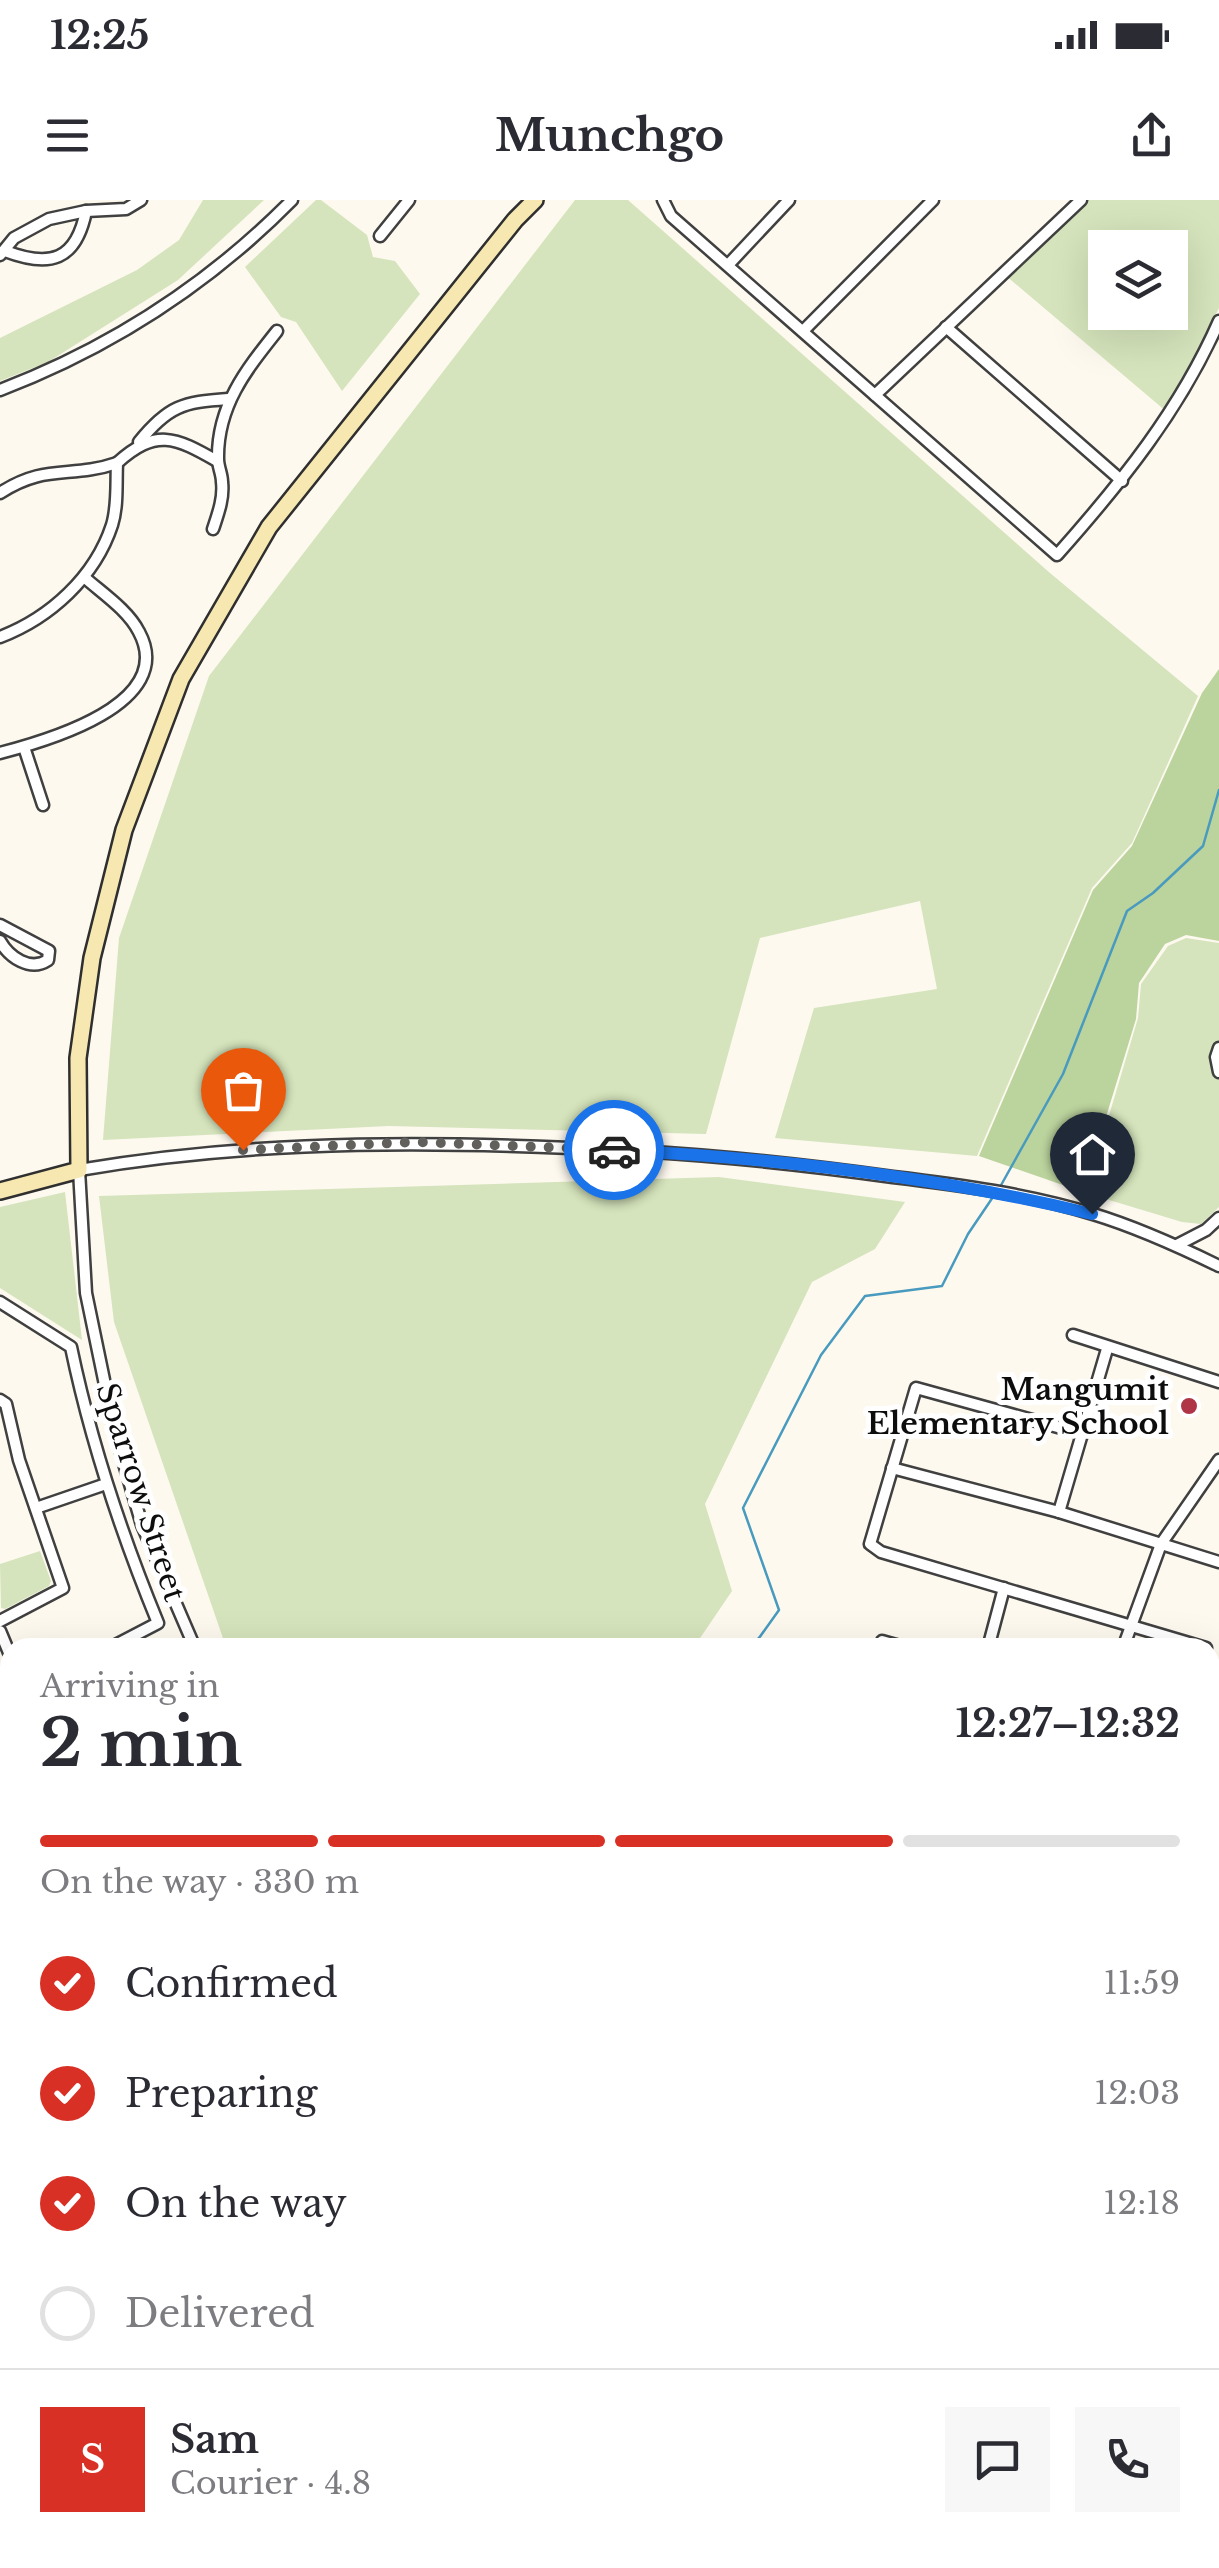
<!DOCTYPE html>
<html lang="en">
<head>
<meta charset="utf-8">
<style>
  body { margin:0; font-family:"Libre Baskerville",serif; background:#f7f7f7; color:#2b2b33; height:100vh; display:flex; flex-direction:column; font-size:38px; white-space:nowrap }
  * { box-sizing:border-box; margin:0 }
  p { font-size:32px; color:#7c7c81 }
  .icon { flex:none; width:55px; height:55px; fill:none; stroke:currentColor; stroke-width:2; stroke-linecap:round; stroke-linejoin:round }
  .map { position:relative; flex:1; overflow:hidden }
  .side { position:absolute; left:0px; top:1438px; width:1220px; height:932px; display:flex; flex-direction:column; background:#fff; border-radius:30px 30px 0 0; box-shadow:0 10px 40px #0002 }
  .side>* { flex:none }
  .controls { position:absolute; left:1088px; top:30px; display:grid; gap:20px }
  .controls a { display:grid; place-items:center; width:100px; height:100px; border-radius:0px; background:#fff; box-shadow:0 10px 40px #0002; font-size:50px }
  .pin { position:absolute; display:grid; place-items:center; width:85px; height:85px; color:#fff; margin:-102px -42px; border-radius:50% 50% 50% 0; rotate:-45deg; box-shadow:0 0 10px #0007 }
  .pin .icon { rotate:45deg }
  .courier { position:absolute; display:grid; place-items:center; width:100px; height:100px; margin:-50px; border:8px solid #1a73e8; border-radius:50%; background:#fff; color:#222; box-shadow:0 2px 12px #0007 }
  .head em { font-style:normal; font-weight:700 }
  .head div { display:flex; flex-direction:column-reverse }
  .head { display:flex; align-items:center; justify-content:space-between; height:170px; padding:0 40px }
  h1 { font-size:65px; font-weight:700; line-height:75px }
  .bar { display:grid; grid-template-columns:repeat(4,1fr); gap:15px 10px; align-content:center; height:120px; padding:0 40px }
  .bar i { height:12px; border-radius:8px; background:#e1e1e2 }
  .bar .active { background:#d93025 }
  .bar p { grid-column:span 4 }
  .line { display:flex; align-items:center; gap:25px; padding:0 40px; border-top:2px solid #e1e1e2 }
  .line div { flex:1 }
  .round { display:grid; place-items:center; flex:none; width:105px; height:105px; border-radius:0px; background:#f7f7f7 }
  ol { padding:0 40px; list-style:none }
  li { display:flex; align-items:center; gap:30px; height:110px }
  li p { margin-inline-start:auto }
  li .icon { padding:10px; border-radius:50%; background:#d93025; color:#fff; stroke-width:4 }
  li:last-child { color:#7c7c81 }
  li i { width:55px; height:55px; border:5px solid #e1e1e2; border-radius:50% }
  .status { display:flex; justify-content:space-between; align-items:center; height:70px; padding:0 50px; background:#fff; direction:ltr }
  .status svg { height:28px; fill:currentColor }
  header { display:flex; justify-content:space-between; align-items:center; height:130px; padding:0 40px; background:#fff; font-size:45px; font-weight:700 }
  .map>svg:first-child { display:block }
  .green { fill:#d5e4bc; fill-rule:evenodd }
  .forest { fill:#bbd39d }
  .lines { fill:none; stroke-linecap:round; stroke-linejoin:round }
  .stream { stroke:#489abf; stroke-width:2.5 }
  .river { stroke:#b9e0f0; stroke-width:18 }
  .street-casing { stroke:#404040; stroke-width:15 }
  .secondary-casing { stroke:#2f2f2f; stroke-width:20 }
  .street { stroke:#fff; stroke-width:10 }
  .secondary { stroke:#f7e8b1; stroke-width:15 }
  .done { stroke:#61605c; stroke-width:10; stroke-dasharray:0 18 }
  .route { stroke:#1a73e8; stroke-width:12 }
  .poi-dot { fill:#af3445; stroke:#fff; stroke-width:4 }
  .labels { text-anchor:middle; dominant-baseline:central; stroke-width:10; stroke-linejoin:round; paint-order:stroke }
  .poi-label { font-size:30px; font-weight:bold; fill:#0d0d0d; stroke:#fff; text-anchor:end }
  .street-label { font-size:30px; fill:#0d0d0d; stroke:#fff }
</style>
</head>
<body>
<div class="status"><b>12:25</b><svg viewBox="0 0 49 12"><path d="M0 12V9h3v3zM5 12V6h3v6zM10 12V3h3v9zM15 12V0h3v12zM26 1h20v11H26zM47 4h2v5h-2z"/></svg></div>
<header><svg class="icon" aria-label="menu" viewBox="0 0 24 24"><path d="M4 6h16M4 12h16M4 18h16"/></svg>Munchgo<svg class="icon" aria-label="share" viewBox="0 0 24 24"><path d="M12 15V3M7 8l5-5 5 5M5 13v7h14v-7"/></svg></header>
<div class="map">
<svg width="1219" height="2368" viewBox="0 0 1219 2368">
  <rect width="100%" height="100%" fill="#fdf9ef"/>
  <g class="green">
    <polygon points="203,0 264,0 178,80 48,162 0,181 0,138 137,70 179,40"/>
    <polygon points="316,0 321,0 367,35 373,57 395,61 420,94 342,191 296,122 281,117 245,67"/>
    <polygon points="575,0 628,0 1050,373 1198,496 1132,643 1092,688 977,956 775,938 814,808 937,789 920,701 760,738 706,934 389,926 103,940 119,738 209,476"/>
    <path d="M1086,0H1219V108L1167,212L1005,75ZM1105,48H1170V112H1105Z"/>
    <polygon points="1186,738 1219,743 1219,1007 1201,1024 1182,1022 1086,993 1138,818 1141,784 1168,746"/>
    <polygon points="719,977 905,1002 875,1049 812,1082 705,1304 732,1391 694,1447 226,1447 114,1122 99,996"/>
    <polygon points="65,992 82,1140 0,1088 0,1007"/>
    <polygon points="40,1351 51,1381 49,1386 5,1409 1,1408 0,1364"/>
    <polygon points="1219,1861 1219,2368 886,2368 888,2360 1210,2360 1210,1873"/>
    <polygon points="0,2274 10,2295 10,2360 41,2360 44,2368 0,2368"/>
  </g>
  <polygon class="forest" points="1219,469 1219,741 1186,735 1165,744 1139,783 1136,819 1083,992 979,956 1093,690 1132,646 1202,493"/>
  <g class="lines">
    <g class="stream">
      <polyline points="1000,987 1063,874 1127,711 1153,693 1203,646 1219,590"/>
      <polyline points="745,1448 759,1438 779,1410 743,1308 821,1155 865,1096 942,1086 968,1034 995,994"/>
      <polyline points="1210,2074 1219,2075"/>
      <polyline points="703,2368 706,2360"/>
    </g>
    <g class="river">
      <polyline points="1210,1873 1219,1861"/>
      <polyline points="886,2368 888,2360"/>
    </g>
    <defs>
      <g id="street">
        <path d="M663,0L671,16L1057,355C1121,283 1180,210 1219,121"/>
        <polyline points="380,36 409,0"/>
        <path d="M5,51C50,68 76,61 86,11"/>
        <polyline points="0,55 14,38 49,19 86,11 126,9 141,0"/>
        <polyline points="728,65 789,0"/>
        <polyline points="946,127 1122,281"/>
        <polyline points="803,131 933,0"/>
        <path d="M0,190C110,148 209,84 292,0"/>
        <polyline points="875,195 1081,0"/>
        <path d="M139,242C168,206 183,202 228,199"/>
        <path d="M117,263C156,228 175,237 217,261"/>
        <path d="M0,293C46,263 70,279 117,263C116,283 118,306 112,325C95,377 50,418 0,437"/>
        <path d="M213,329C218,314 224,298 222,282C222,274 218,267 218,259C217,206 246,170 277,131"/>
        <polyline points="24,547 43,605"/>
        <path d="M0,553C46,541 178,504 139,432C128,410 102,393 84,377"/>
        <path d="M0,725L49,751L48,760C30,772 9,757 0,741"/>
        <polyline points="1219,848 1216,857 1219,872"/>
        <polyline points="1177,1045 1206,1030 1219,1018"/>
        <path d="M0,1102L71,1147C91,1243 121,1333 158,1423L110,1448"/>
        <polyline points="1073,1135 1219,1182"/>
        <polyline points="0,1200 6,1204 19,1260 63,1388 0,1421"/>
        <polyline points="1083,1234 916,1188 870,1344 881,1352 1206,1448"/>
        <polyline points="892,1268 1059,1312 1219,1362"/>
        <polyline points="36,1308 106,1284"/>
        <polyline points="1059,1312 1107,1149"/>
        <polyline points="0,1431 10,1455"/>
        <polyline points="882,1441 907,1448"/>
        <path d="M195,1448L142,1325L115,1233L86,1093L79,970C264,938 450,941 637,951C723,956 807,965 893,977C960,985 1028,994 1093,1014C1136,1027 1178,1046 1219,1066"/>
        <polyline points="988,1448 1004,1388"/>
        <polyline points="1123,1448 1161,1344 1219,1260"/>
        <polyline points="1210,1530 1219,1530"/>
        <polyline points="0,1545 10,1543"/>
        <polyline points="0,1603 10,1605"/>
        <polyline points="1210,1623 1219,1624"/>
        <polyline points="0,1668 10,1689"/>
        <polyline points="1210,1681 1219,1684"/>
        <polyline points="0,1725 10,1721"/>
        <polyline points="1210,1727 1214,1728"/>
        <polyline points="1210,1749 1219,1737"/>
        <polyline points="0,1837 10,1833"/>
        <polyline points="0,1898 10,1893"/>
        <polyline points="0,2023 10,2045"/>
        <polyline points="0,2114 10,2110"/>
        <polyline points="0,2141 10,2137"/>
        <polyline points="0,2163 10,2159"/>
      </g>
      <polyline id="secondary" points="0,991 79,970 78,858 92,758 124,630 181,479 269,327 515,20 535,0"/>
    </defs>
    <use href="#street" class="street-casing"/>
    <use href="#secondary" class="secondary-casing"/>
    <use href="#street" class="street"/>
    <use href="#secondary" class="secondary"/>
  </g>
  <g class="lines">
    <polyline class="done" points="243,950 416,942 614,950"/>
    <path class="route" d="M614,950C775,958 935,976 1092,1014"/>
  </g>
  <circle class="poi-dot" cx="1189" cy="1206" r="10"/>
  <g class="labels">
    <g class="poi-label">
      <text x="1169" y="1189">Mangumit<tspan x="1169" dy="34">Elementary School</tspan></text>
    </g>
    <g class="street-label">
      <text transform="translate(141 1292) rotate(72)">Sparrow Street</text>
    </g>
  </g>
</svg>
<div class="controls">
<a><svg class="icon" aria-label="layers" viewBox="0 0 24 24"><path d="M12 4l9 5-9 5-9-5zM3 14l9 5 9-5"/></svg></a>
</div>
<div class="pin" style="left:243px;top:950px;background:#ea580c"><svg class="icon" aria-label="bag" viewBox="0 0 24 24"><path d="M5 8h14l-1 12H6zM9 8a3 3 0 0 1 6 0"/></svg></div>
<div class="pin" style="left:1092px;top:1014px;background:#1f2937"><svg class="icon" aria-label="home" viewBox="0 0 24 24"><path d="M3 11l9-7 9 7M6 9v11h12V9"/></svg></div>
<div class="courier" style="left:614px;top:950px"><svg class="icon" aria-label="car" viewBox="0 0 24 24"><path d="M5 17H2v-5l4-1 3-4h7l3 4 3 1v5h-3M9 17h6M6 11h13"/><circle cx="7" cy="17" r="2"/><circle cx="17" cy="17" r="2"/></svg></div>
<section class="side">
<div class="head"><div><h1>2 min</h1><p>Arriving in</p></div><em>12:27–12:32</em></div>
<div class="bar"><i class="active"></i><i class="active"></i><i class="active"></i><i></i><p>On the way · 330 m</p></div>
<ol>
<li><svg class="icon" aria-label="check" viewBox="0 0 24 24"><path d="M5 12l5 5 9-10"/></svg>Confirmed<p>11:59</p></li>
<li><svg class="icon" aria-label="check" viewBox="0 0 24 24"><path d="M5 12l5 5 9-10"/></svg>Preparing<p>12:03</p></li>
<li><svg class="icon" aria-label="check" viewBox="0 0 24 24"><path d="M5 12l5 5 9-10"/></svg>On the way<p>12:18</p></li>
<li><i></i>Delivered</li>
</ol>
<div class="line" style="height:180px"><b class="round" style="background:#d93025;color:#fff">S</b><div><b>Sam</b><p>Courier · 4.8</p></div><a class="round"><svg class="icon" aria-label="chat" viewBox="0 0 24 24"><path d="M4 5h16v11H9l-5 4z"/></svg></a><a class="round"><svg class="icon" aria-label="phone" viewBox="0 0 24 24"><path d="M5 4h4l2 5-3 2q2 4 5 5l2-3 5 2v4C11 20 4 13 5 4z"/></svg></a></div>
</section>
</div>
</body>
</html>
